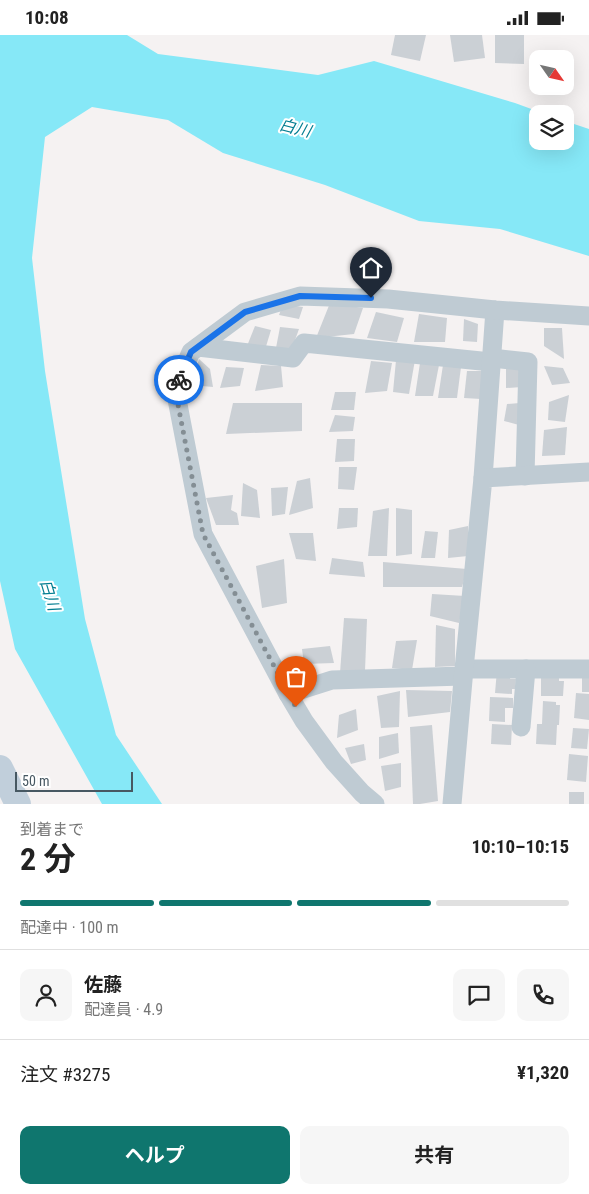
<!DOCTYPE html>
<html lang="ja">
<head>
<meta charset="utf-8">
<style>
  body { margin:0; font-family:"Roboto Condensed","Noto Sans JP",sans-serif; background:#f6f6f6; color:#222; height:100vh; display:flex; flex-direction:column; font-size:19px; white-space:nowrap }
  * { box-sizing:border-box; margin:0 }
  p { font-size:16px; color:#767676 }
  .icon { flex:none; width:28px; height:28px; fill:none; stroke:currentColor; stroke-width:2; stroke-linecap:round; stroke-linejoin:round }
  .map { position:relative; height:769px; overflow:hidden }
  .details { display:flex; flex-direction:column; background:#fff; flex:1 }
  .details>* { flex:none }
  .needle { width:32px; rotate:124deg }
  .fabs { position:absolute; left:529px; top:15px; display:grid; gap:10px }
  .fabs a { display:grid; place-items:center; width:45px; height:45px; border-radius:10px; background:#fff; box-shadow:0 5px 20px #0002; font-size:25px }
  .scale { position:absolute; left:15px; bottom:12px; width:118px; box-sizing:border-box; padding-left:5px; border:2px solid #475862; border-top:0; font-size:14px; line-height:18px; white-space:nowrap; color:#475862; -webkit-text-stroke:4px #fff; paint-order:stroke }
  .pin { position:absolute; display:grid; place-items:center; width:42px; height:42px; color:#fff; margin:-51px -21px; border-radius:50% 50% 50% 0; rotate:-45deg; box-shadow:0 0 5px #0007 }
  .pin .icon { rotate:45deg }
  .courier { position:absolute; display:grid; place-items:center; width:50px; height:50px; margin:-25px; border:4px solid #1a73e8; border-radius:50%; background:#fff; color:#222; box-shadow:0 1px 6px #0007 }
  .overview em { font-style:normal; font-weight:700 }
  .overview div { display:flex; flex-direction:column-reverse }
  .overview { display:flex; align-items:center; justify-content:space-between; height:85px; padding:0 20px }
  h1 { font-size:32px; font-weight:700; line-height:38px }
  .bar { display:grid; grid-template-columns:repeat(4,1fr); gap:8px 5px; align-content:center; height:60px; padding:0 20px }
  .bar i { height:6px; border-radius:4px; background:#e0e0e0 }
  .bar .current { background:#0f766e }
  .bar p { grid-column:span 4 }
  .line { display:flex; align-items:center; gap:12px; padding:0 20px; border-top:1px solid #e0e0e0 }
  .line div { flex:1 }
  .round { display:grid; place-items:center; flex:none; width:52px; height:52px; border-radius:10px; background:#f6f6f6 }
  .cta { display:flex; gap:10px; margin-top:auto; padding:10px 20px }
  .cta a { flex:1; height:58px; border-radius:10px; background:#0f766e; color:#fff; font-size:20px; font-weight:700; line-height:58px; text-align:center }
  .cta a+a { background:#f6f6f6; color:#222 }
  .status { display:flex; justify-content:space-between; align-items:center; height:35px; padding:0 25px; background:#fff; direction:ltr }
  .status svg { height:14px; fill:currentColor }
  .map>svg:first-child { display:block }
  .water { fill:#86e8f7 }
  .building { fill:#cbd0d5 }
  .lines { fill:none; stroke-linecap:round; stroke-linejoin:round }
  .minor { stroke:#bfcbd3; stroke-width:19 }
  .secondary { stroke:#c1cfdb; stroke-width:26 }
  .done { stroke:#848e94; stroke-width:5; stroke-dasharray:0 9 }
  .route { stroke:#1a73e8; stroke-width:6 }
  .labels { text-anchor:middle; dominant-baseline:central; stroke-width:4; stroke-linejoin:round; paint-order:stroke }
  .water-label { font-size:16px; font-style:italic; fill:#047e92; stroke:#fff }
</style>
</head>
<body>
<div class="status"><b>10:08</b><svg viewBox="0 0 49 12"><path d="M0 12V9h3v3zM5 12V6h3v6zM10 12V3h3v9zM15 12V0h3v12zM26 1h20v11H26zM47 4h2v5h-2z"/></svg></div>
<div class="map">
<svg width="589" height="769" viewBox="0 0 589 769">
  <rect width="100%" height="100%" fill="#f5f2f2"/>
  <polygon class="water" points="0,0 127,0 158,19 318,40 374,26 515,68 545,79 538,79 538,106 565,106 565,86 589,94 589,221 500,194 419,186 325,150 223,118 168,85 92,72 45,102 32,223 45,336 85,584 116,700 162,769 102,769 15,614 0,546"/>
  <g class="building">
    <polygon points="395,0 426,0 420,26 391,20"/>
    <polygon points="450,0 482,0 485,23 454,27"/>
    <polygon points="495,0 524,0 524,29 495,28"/>
    <polygon points="330,268 363,273 354,299 316,303"/>
    <polygon points="283,269 303,272 299,284 279,280"/>
    <polygon points="376,277 404,283 397,307 367,303"/>
    <polygon points="419,279 447,283 445,307 414,307"/>
    <polygon points="464,284 478,289 477,307 463,306"/>
    <polygon points="255,291 271,295 264,318 245,316"/>
    <polygon points="280,292 299,294 291,316 276,313"/>
    <polygon points="544,293 562,293 564,324 544,311"/>
    <polygon points="199,324 210,334 213,352 191,350"/>
    <polygon points="396,325 415,325 409,359 393,357"/>
    <polygon points="371,326 392,328 387,356 365,358"/>
    <polygon points="420,328 439,330 433,361 415,361"/>
    <polygon points="261,330 281,331 283,352 255,356"/>
    <polygon points="443,330 461,332 457,363 438,363"/>
    <polygon points="544,331 563,333 570,348 552,350"/>
    <polygon points="226,332 244,333 240,351 220,353"/>
    <polygon points="506,332 520,333 522,352 506,353"/>
    <polygon points="467,336 485,336 481,364 464,363"/>
    <polygon points="335,357 356,357 354,375 331,375"/>
    <polygon points="569,360 565,387 548,385 549,367"/>
    <polygon points="233,368 302,368 302,396 226,399"/>
    <polygon points="520,368 519,390 504,386 507,369"/>
    <polygon points="335,380 355,382 353,396 329,397"/>
    <polygon points="567,392 565,420 542,421 544,395"/>
    <polygon points="337,404 355,404 354,426 335,427"/>
    <polygon points="339,432 357,432 354,455 338,454"/>
    <polygon points="310,443 313,473 289,480 297,446"/>
    <polygon points="243,448 257,455 260,483 241,481"/>
    <polygon points="288,452 285,479 272,481 271,453"/>
    <polygon points="233,460 231,475 237,478 239,490 216,490 206,463"/>
    <polygon points="339,473 358,473 357,492 337,494"/>
    <polygon points="389,473 387,521 368,521 373,476"/>
    <polygon points="396,473 412,475 412,519 396,521"/>
    <polygon points="468,491 468,521 448,523 449,495"/>
    <polygon points="425,496 438,497 435,523 421,523"/>
    <polygon points="289,498 313,498 316,526 296,524"/>
    <polygon points="332,523 363,527 365,542 329,539"/>
    <polygon points="284,524 287,568 262,573 256,531"/>
    <polygon points="383,527 467,534 462,552 383,552"/>
    <polygon points="432,559 465,561 459,588 430,581"/>
    <polygon points="344,583 367,584 365,636 340,638"/>
    <polygon points="436,590 455,594 455,631 435,632"/>
    <polygon points="417,605 412,635 392,633 396,606"/>
    <polygon points="330,611 334,628 304,629 302,614"/>
    <polygon points="497,635 511,636 510,644 516,644 515,654 512,654 512,659 495,658"/>
    <rect x="582" y="637" width="7" height="20"/>
    <polygon points="541,640 559,640 559,646 564,646 563,661 541,661"/>
    <polygon points="406,655 452,656 450,677 408,682"/>
    <polygon points="400,656 399,692 381,693 377,661"/>
    <polygon points="576,658 589,659 589,685 574,683"/>
    <polygon points="490,662 513,663 513,673 505,673 505,687 489,686"/>
    <polygon points="543,666 556,667 556,670 560,670 559,690 557,690 556,710 536,709 537,689 542,689"/>
    <polygon points="356,674 358,695 337,703 339,680"/>
    <polygon points="492,689 512,690 511,710 491,709"/>
    <polygon points="432,690 438,766 420,769 413,769 410,692"/>
    <polygon points="573,693 589,694 587,714 571,713"/>
    <polygon points="398,698 399,718 379,724 379,702"/>
    <polygon points="364,709 366,725 351,729 345,713"/>
    <polygon points="569,719 588,721 586,747 567,745"/>
    <polygon points="401,728 401,752 385,756 381,731"/>
    <rect x="569" y="757" width="15" height="12"/>
  </g>
  <g class="lines">
    <g class="minor">
      <polyline points="198,312 293,323 304,308 491,327"/>
      <polyline points="492,323 528,327 525,441"/>
      <polyline points="483,443 495,275"/>
      <polyline points="464,634 589,634"/>
      <polyline points="288,659 332,645 463,641"/>
      <polyline points="521,692 526,634"/>
      <polyline points="375,769 362,758 334,727 304,686 288,659 203,499 175,354 191,317 245,277 300,261 388,264 495,275 589,281"/>
      <polyline points="452,769 464,634 483,443 589,437"/>
    </g>
    <polyline class="secondary" points="0,733 18,769"/>
  </g>
  <g class="lines">
    <polyline class="done" points="179,345 175,354 203,499 296,672"/>
    <polyline class="route" points="179,345 191,317 245,277 300,261 371,263"/>
  </g>
  <g class="labels">
    <g class="water-label">
      <text transform="translate(295 93) rotate(14)">白川</text>
      <text transform="translate(50 560) rotate(73)">白川</text>
    </g>
  </g>
</svg>
<div class="fabs">
<a><svg class="needle" viewBox="-14 -14 28 28"><path d="M0-13l5 13h-10z" fill="#e53935"/><path d="M0 13l5-13h-10z" fill="#767676"/></svg></a>
<a><svg class="icon" aria-label="layers" viewBox="0 0 24 24"><path d="M12 4l9 5-9 5-9-5zM3 14l9 5 9-5"/></svg></a>
</div>
<div class="scale">50 m</div>
<div class="pin" style="left:296px;top:672px;background:#ea580c"><svg class="icon" aria-label="bag" viewBox="0 0 24 24"><path d="M5 8h14l-1 12H6zM9 8a3 3 0 0 1 6 0"/></svg></div>
<div class="pin" style="left:371px;top:263px;background:#1f2937"><svg class="icon" aria-label="home" viewBox="0 0 24 24"><path d="M3 11l9-7 9 7M6 9v11h12V9"/></svg></div>
<div class="courier" style="left:179px;top:345px"><svg class="icon" aria-label="bike" viewBox="0 0 24 24"><circle cx="6" cy="16" r="4"/><circle cx="18" cy="16" r="4"/><path d="M6 16l4-8h5l3 8M10 8l3 8H6M13 5h3"/></svg></div>
</div>
<section class="details">
<div class="overview"><div><h1>2 分</h1><p>到着まで</p></div><em>10:10–10:15</em></div>
<div class="bar"><i class="current"></i><i class="current"></i><i class="current"></i><i></i><p>配達中 · 100 m</p></div>
<div class="line" style="height:90px"><a class="round"><svg class="icon" aria-label="person" viewBox="0 0 24 24"><circle cx="12" cy="8" r="4"/><path d="M4 21q1-7 8-7t8 7"/></svg></a><div><b>佐藤</b><p>配達員 · 4.9</p></div><a class="round"><svg class="icon" aria-label="chat" viewBox="0 0 24 24"><path d="M4 5h16v11H9l-5 4z"/></svg></a><a class="round"><svg class="icon" aria-label="phone" viewBox="0 0 24 24"><path d="M5 4h4l2 5-3 2q2 4 5 5l2-3 5 2v4C11 20 4 13 5 4z"/></svg></a></div>
<div class="line" style="height:65px"><div>注文 #3275</div><b>¥1,320</b></div>
<div class="cta"><a>ヘルプ</a><a>共有</a></div>
</section>
</body>
</html>
